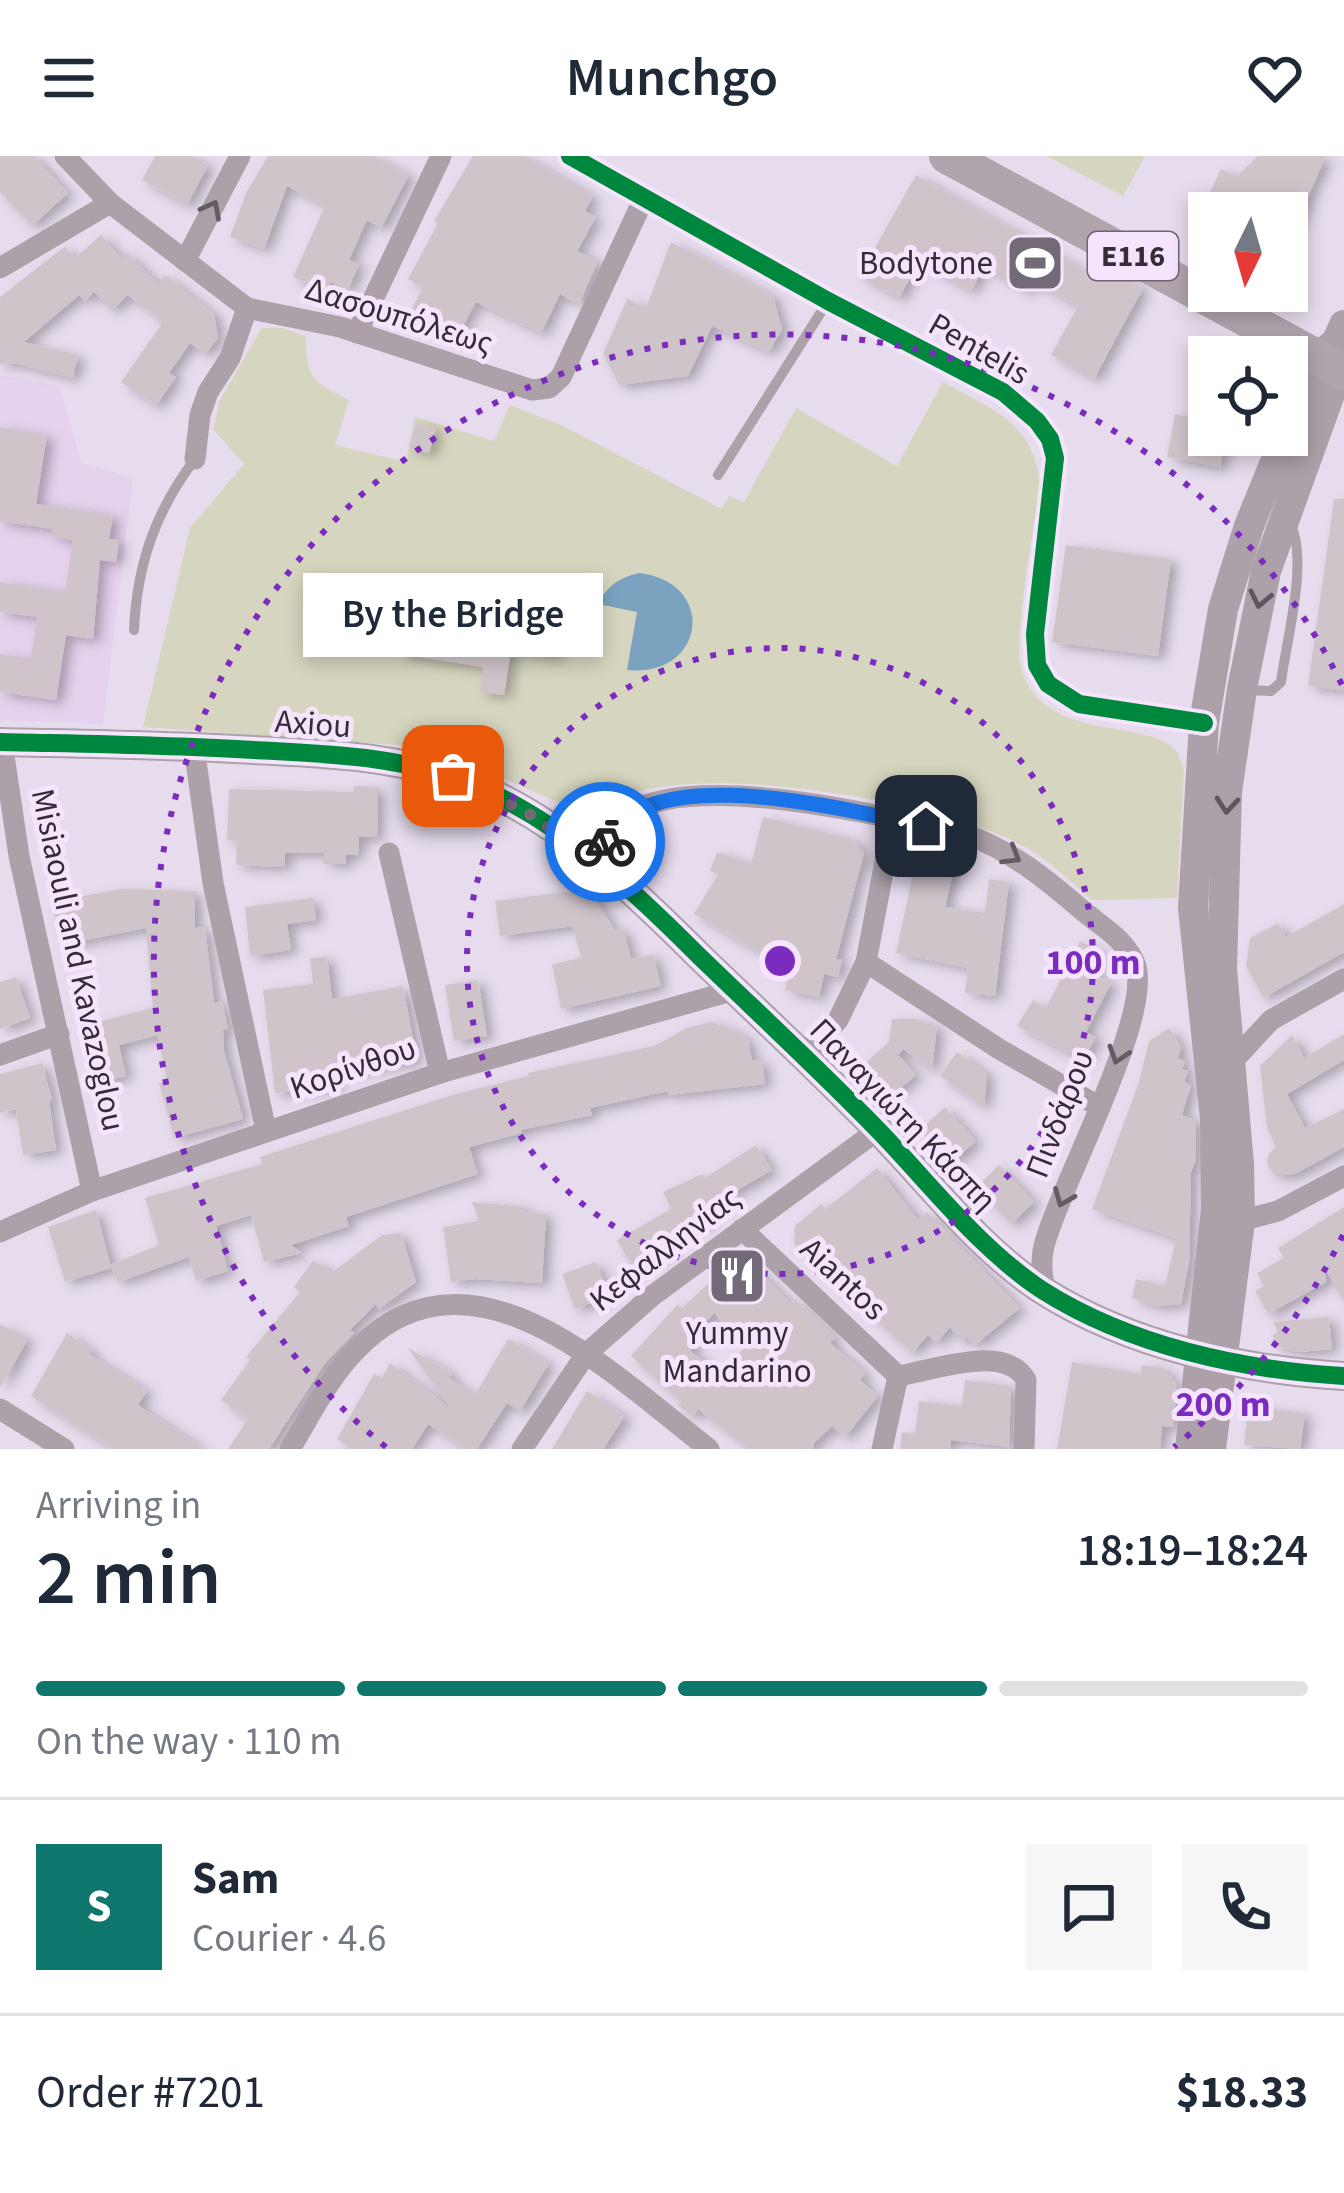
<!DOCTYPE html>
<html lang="en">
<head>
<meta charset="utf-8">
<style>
  body { margin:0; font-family:"Source Sans 3",sans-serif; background:#f6f6f7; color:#1f2937; height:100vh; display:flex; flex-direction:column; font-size:45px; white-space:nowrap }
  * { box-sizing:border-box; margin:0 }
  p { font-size:39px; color:#747a83 }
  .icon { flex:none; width:66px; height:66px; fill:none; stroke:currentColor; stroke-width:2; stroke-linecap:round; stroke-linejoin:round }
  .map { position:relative; height:1293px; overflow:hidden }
  .details { display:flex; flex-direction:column; background:#fff; flex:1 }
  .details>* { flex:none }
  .needle { width:78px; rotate:185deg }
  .controls { position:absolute; left:1188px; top:36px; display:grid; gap:24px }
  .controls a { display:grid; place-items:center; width:120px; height:120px; border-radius:0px; background:#fff; box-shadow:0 6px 18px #0003; font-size:60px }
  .pin { position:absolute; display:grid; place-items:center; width:102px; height:102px; color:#fff; margin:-51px; border-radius:24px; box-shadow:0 6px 18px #0006 }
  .courier { position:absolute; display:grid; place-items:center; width:120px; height:120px; margin:-60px; border:9px solid #1a73e8; border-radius:50%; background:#fff; color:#222; box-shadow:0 3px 15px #0007 }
  .bubble { position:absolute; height:84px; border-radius:0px; background:#fff; box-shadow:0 6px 18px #0003; font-size:39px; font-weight:600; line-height:84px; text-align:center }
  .summary em { font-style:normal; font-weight:600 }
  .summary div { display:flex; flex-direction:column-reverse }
  .summary { display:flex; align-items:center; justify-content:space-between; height:204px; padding:0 36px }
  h1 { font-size:78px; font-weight:600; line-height:90px }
  .bar { display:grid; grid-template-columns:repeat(4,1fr); gap:18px 12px; align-content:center; height:144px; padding:0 36px }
  .bar i { height:15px; border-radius:9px; background:#e0e1e3 }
  .bar .current { background:#0f766e }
  .bar p { grid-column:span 4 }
  .line { display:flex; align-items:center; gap:30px; padding:0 36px; border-top:3px solid #e0e1e3 }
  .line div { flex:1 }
  .round { display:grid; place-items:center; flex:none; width:126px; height:126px; border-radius:0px; background:#f6f6f7 }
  header { display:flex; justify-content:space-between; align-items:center; height:156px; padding:0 36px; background:#fff; font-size:54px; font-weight:600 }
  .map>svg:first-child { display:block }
  .built { fill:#e4d2ee }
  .green { fill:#d6d5bf }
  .water { fill:#7ba3c0 }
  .building { fill:#d0c4cb; fill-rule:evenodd; filter:url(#shadow) }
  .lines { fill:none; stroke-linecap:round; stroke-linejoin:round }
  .lane { stroke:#aca1a8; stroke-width:10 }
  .street { stroke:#aca1a8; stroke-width:21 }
  .secondary { stroke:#aca0a9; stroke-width:30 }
  .primary { stroke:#b0a4ad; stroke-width:36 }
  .cycleway-casing { stroke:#f4e5fc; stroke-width:26 }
  .cycleway { stroke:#00873e; stroke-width:18 }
  .oneway { stroke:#645b65 }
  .oneway2 { stroke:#5e5560 }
  .done { stroke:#736a77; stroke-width:12; stroke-dasharray:0 21.6 }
  .route { stroke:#1a73e8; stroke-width:15 }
  .ring { fill:none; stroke:#7b2cbf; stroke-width:6; stroke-dasharray:6 12 }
  .labels { text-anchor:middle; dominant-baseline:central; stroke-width:10; stroke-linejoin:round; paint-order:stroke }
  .shield { fill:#f4e5fc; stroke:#6e6473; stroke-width:3 }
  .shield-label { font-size:30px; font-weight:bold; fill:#342d38 }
  .poi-label { font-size:33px; fill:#342d38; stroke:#f4e5fc; text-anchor:end }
  .street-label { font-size:33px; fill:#342d38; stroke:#f4e5fc }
  .centre { fill:#7b2cbf; stroke:#f4e5fc; stroke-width:6 }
  .ring-label { font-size:36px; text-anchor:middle; font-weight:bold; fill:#7b2cbf; stroke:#f4e5fc; stroke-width:10; stroke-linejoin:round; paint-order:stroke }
</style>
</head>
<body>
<header><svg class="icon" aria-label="menu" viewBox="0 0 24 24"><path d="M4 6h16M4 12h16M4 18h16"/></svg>Munchgo<svg class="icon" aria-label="heart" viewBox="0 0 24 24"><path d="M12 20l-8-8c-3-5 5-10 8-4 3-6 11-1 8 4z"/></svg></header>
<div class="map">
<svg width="1344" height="1293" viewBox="0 0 1344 1293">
  <defs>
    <filter id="shadow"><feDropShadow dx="7" dy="4" stdDeviation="6" flood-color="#0004"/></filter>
  </defs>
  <rect width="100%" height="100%" fill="#e7dced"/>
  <polygon class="built" points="0,219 59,230 81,307 133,322 103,568 0,564"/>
  <g class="green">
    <polygon points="1047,0 1145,0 1123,40"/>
    <path d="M262,172H282L306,180C306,222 312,226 349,244L335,289L406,306L415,261L494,285L510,249L561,269L722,353L729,340L744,346L796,252L897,310L943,226C992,254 1034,265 1040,329C1035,366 1013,483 1021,512C1044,590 1150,560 1177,596C1180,601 1181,608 1184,614L1177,742L1092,744C1067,722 1042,698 1011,684C927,644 710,607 622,640C612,643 601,654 592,661L468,607L410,590L143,571L190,372L244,308L213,273L220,244Z"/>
  </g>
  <path class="water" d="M639,417C718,426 706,522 627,514L637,456L598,448C608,429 619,422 639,417Z"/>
  <g class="building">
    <polygon points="0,0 34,0 68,37 32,70 0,36"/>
    <polygon points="155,0 191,0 208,9 187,49 142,24"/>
    <polygon points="268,0 373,0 409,19 381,72 367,64 349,104 359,108 348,134 331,126 327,135 293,121 325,50 287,30 264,93 230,81 246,37"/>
    <polygon points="473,0 524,0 593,40 585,55 596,61 577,95 598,105 579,148 560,138 541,177 476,146 457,181 410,156 423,131 408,123 438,67 434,65"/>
    <polygon points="1258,0 1326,0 1287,89 1287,57 1200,57 1221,13 1237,20"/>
    <polygon points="916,19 1094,120 1100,109 1143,132 1094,223 1051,199 1078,150 1034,126 1029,136 984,111 971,135 919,106 899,142 859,120"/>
    <polygon points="101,79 122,103 127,97 158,128 165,119 214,158 218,182 205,198 190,187 169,217 176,221 156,250 121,226 163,166 128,139 112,154 94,136 85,145 79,139 24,186 78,199 73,222 14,207 0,209 0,141 59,95 65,91 75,102"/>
    <polygon points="671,86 773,140 782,173 769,196 712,170 688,220 619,229 603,198 627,143 646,152"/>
    <polygon points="1175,258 1209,265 1209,279 1226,279 1220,311 1167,301"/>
    <polygon points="416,267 436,273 429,297 409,292"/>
    <polygon points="0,271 47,279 36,348 113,359 109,383 119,384 116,406 100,404 93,483 66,479 56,544 0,536 0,498 31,502 37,461 0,456 0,426 65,436 73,384 52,381 53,373 0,365"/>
    <polygon points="1334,343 1344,343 1344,535 1308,530"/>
    <polygon points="1066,389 1171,403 1158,500 1052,486"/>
    <polygon points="404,466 494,480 495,470 559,480 556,501 511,494 504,539 480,536 483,511 400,498"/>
    <polygon points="354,630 378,631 377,681 359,681 358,699 346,699 346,708 324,708 324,697 285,697 285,711 236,709 237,685 227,684 229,633 354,636"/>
    <polygon points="763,661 852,683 864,697 836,803 842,804 838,821 824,818 819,841 785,834 788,817 773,813 775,805 694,758 718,718 710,715 717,696 751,708"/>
    <polygon points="918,695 956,704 945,751 985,757 989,723 1009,726 995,840 965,837 968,812 896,797"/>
    <polygon points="120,733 195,735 195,772 205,771 214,847 222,845 228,873 223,874 224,895 243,963 174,982 159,927 167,925 158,879 119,889 126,920 96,927 82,870 153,852 146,772 61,789 52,746"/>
    <polygon points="589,733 615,774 623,772 631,803 653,798 661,830 561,853 552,808 581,802 573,770 500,780 495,745"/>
    <polygon points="313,742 316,764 287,768 291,794 250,800 245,751"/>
    <polygon points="1344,748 1344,796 1263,842 1246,810 1250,782 1278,767 1286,781"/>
    <polygon points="1080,785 1103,796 1092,817 1111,827 1086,876 1096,881 1083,905 1017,870 1033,844 1046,852"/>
    <polygon points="327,801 332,843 403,830 417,904 335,919 337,931 275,937 263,834 313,828 310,802"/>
    <polygon points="16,821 30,862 0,873 0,826"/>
    <polygon points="478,824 487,880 454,885 445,829"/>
    <polygon points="892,863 916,863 937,870 932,914 903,893 898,899 916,919 891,940 864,908 889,886"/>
    <polygon points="711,866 732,873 748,884 752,905 762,904 765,928 669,939 668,935 590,952 592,959 521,974 522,977 469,991 478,1018 346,1061 349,1070 291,1089 302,1097 264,1106 251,1059 216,1070 228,1115 196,1125 189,1101 118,1126 110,1109 159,1089 145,1042 262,1008 260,1001 452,939 528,920 528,917 654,890 687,872"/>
    <polygon points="1169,872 1181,891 1178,903 1185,905 1182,913 1188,915 1184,926 1191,929 1182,959 1196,965 1196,1003 1191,1016 1189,1106 1181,1148 1158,1150 1132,1142 1136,1123 1165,1130 1176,1082 1092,1053 1139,926 1149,885"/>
    <polygon points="1344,878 1344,904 1287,938 1305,972 1344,953 1344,991 1293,1019 1275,1019 1267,1009 1268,999 1276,991 1267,972 1260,910 1292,879 1304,902"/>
    <polygon points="957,896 987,918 984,951 940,920"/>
    <polygon points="42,907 52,944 49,945 56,994 23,999 16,953 0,957 0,918"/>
    <polygon points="945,951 976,985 951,1007 920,974"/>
    <polygon points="756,989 772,1014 705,1053 710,1064 667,1085 672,1092 634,1113 617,1084 671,1053 663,1036 702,1018 705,1022"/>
    <polygon points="999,1009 1034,1046 1011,1068 976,1032"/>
    <polygon points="877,1012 918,1064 927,1056 1020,1152 975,1189 967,1180 961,1185 950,1171 936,1187 928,1179 912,1197 794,1088 795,1070 821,1048 825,1053"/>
    <polygon points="472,1046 525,1051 524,1056 546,1058 542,1127 475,1123 451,1126 443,1071 479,1065"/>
    <polygon points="1344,1051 1344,1145 1325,1113 1326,1126 1268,1158 1255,1135 1264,1130 1257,1117 1284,1102 1278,1092"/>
    <polygon points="96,1054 111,1112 65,1126 48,1071"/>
    <polygon points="401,1077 416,1126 379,1153 376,1148 350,1174 354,1177 325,1207 269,1293 228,1293 248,1263 221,1244 250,1204 246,1201 300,1136 294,1131 313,1104 331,1117 382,1079"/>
    <polygon points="596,1106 609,1140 575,1153 562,1118"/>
    <path d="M753,1109L791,1148L795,1143L835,1181L830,1187L865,1217L860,1224L878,1240L845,1281L832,1270L814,1287L813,1293H749L698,1253L693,1261L678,1249L681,1245L631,1200L678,1148L682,1152L726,1111ZM714,1157L746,1190L720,1218L690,1195L696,1188L690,1183Z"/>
    <polygon points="1329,1161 1332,1193 1298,1196 1274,1189 1273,1179 1278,1176 1273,1166"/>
    <polygon points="0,1168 28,1183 0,1232"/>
    <polygon points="67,1177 92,1194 89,1198 147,1235 138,1249 204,1293 113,1293 31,1240"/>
    <polygon points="508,1183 549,1207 520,1255 507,1247 477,1293 465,1293 428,1268 412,1293 352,1293 337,1283 374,1218 382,1222 390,1207 451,1253 408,1192 452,1217 449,1222 475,1239"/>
    <polygon points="1072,1206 1140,1218 1142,1209 1163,1212 1177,1229 1173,1271 1162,1270 1160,1293 1057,1293"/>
    <polygon points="965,1224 1011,1230 1009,1291 951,1284 950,1293 900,1293 902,1276 915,1278 919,1245 962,1250"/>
    <polygon points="587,1235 625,1260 603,1293 552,1293"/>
    <polygon points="1248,1250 1305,1257 1300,1293 1244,1289"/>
  </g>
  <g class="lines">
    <g class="lane">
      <polyline points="718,319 828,145"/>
      <path d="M134,474C137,409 155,356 195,303"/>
      <path d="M1244,534L1271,535L1281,526C1286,485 1310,401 1289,366"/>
    </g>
    <g class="street">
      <polyline points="65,0 110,47 247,152 340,171 532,234 549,232 561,221 644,42"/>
      <polyline points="570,0 828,145 1003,236 1037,265 1050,283 1055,302 1035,478 1037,509 1048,528 1079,548 1204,567"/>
      <polyline points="185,105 240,0"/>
      <polyline points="0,112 110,47"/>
      <polyline points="357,177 441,0"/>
      <polyline points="195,303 200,259 208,236 230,202 247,152"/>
      <polyline points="2,586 19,700 92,1035"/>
      <polyline points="194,591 213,727 266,975"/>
      <polyline points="389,697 440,917"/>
      <path d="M596,705C604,690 612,668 627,658C697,613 889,662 968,679C1013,696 1046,723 1082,754C1101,770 1123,782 1134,805C1158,852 1058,1033 1044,1090C1040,1105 1042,1121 1045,1136"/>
      <polyline points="866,806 999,893 1100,951"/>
      <polyline points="805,898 838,864 866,806 893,663"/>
      <polyline points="0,899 59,878"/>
      <polyline points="1232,906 1271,864 1344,823"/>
      <polyline points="1240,1065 1278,1055 1344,1020"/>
      <polyline points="742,1073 898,1220"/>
      <polyline points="0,1076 92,1035 440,917 735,834"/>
      <path d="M898,1220C933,1214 1006,1187 1026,1224L1024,1293"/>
      <polyline points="0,1253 64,1293"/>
      <path d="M290,1293C310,1260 329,1221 357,1193C473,1075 615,1221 709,1293"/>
      <polyline points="522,1293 586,1198 652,1140 878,974"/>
      <polyline points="882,1293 898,1220"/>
    </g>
    <g class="secondary">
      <polyline points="1287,276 1318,201 1333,189"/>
      <path d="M0,586C85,588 169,589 254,594C329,598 406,600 476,630C562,666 633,734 698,799C759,858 821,915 880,976C931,1029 980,1093 1042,1134C1130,1190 1242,1214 1344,1220"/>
      <polyline points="1190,1293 1216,1053 1215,963 1193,752 1204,567 1223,453 1249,370 1286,279"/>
      <polyline points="1211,1293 1240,1065 1239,1008 1222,813 1227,636 1242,533 1266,415 1339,213 1337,185 1344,169"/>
    </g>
    <polyline class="primary" points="947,0 1344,216"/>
    <defs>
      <g id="cycleway">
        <polyline points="570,0 828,145 1003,236 1037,265 1050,283 1055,302 1035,478 1037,509 1048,528 1079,548 1204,567"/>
        <path d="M0,586C85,588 169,589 254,594C329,598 406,600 476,630C562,666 633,734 698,799C759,858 821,915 880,976C931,1029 980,1093 1042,1134C1130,1190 1242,1214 1344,1220"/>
      </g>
    </defs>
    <use href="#cycleway" class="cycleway-casing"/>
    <use href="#cycleway" class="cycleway"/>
  </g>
  <defs><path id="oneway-chevron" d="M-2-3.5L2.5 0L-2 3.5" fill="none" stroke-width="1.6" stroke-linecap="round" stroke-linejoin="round" transform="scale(3)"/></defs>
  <g class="oneway">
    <use href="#oneway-chevron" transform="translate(212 53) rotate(-62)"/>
    <use href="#oneway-chevron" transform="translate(1012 700) rotate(31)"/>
    <use href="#oneway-chevron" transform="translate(1118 899) rotate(108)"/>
    <use href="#oneway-chevron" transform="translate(1063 1042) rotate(112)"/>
  </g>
  <g class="oneway2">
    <use href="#oneway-chevron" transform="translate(1260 443) rotate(102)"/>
    <use href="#oneway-chevron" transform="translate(1227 649) rotate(95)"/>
  </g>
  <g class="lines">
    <polyline class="done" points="453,620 528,657 596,705 605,686"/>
    <path class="route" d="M605,686C648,600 852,656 926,670"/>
  </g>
  <g class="ring">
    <circle cx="780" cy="805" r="313"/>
    <path d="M1343 1079A626 626 0 0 1 1174 1291M386 1291A626 626 0 1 1 1343 531"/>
  </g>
  <defs>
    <symbol id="stadium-square" viewBox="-11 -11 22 22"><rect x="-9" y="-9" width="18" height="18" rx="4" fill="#736a77" stroke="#f4e5fc"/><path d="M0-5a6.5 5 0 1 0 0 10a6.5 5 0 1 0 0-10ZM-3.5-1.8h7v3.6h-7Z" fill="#fff"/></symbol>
    <symbol id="restaurant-square" viewBox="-11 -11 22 22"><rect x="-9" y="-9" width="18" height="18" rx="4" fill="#736a77" stroke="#f4e5fc"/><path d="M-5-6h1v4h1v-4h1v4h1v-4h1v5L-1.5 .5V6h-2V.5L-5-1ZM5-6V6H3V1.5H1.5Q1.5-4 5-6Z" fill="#fff"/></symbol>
  </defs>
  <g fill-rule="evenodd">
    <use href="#stadium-square" x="1002" y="74" width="66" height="66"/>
    <use href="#restaurant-square" x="704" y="1087" width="66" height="66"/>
  </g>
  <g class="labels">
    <rect class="shield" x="1088" y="76" width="90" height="48" rx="9"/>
    <g class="shield-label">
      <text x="1133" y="100">E116</text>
    </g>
    <g class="poi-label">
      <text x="993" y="107">Bodytone</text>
      <text x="737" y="1177" text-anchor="middle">Yummy<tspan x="737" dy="38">Mandarino</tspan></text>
    </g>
    <g class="street-label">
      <text transform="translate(399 160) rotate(17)">Δασουπόλεως</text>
      <text transform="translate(979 193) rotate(30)">Pentelis</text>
      <text transform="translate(313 568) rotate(4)">Axiou</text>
      <text transform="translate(78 804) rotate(78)">Misiaouli and Kavazoglou</text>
      <text transform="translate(353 912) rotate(-19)">Κορίνθου</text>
      <text transform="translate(1060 958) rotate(-69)">Πινδάρου</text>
      <text transform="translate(903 959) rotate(46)">Παναγιώτη Κάσπη</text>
      <text transform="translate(665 1093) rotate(-38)">Κεφαλληνίας</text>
      <text transform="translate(843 1123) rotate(43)">Aiantos</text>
    </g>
  </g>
  <circle cx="780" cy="805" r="18" class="centre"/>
  <g class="ring-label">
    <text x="1093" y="818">100 m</text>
    <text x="1223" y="1260">200 m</text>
  </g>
</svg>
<div class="controls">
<a><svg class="needle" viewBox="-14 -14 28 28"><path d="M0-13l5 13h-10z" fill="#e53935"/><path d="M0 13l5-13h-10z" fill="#747a83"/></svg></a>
<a><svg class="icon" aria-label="locate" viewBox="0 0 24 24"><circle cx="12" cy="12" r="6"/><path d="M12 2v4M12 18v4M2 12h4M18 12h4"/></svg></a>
</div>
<div class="pin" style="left:453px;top:620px;background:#ea580c"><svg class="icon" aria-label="bag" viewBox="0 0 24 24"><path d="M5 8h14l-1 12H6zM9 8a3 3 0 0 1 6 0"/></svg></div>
<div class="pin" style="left:926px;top:670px;background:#1f2937"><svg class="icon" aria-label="home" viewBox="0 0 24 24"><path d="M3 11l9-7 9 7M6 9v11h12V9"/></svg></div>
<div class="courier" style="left:605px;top:686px"><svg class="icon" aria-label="bike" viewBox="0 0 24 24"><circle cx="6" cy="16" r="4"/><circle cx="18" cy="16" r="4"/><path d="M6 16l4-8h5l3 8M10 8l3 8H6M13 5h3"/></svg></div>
<div class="bubble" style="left:303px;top:417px;width:300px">By the Bridge</div>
</div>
<section class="details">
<div class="summary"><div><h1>2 min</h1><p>Arriving in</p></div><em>18:19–18:24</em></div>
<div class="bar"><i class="current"></i><i class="current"></i><i class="current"></i><i></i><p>On the way · 110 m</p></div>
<div class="line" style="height:216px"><b class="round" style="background:#0f766e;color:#fff">S</b><div><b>Sam</b><p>Courier · 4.6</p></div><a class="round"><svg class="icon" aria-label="chat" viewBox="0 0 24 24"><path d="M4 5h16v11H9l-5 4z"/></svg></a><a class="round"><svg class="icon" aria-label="phone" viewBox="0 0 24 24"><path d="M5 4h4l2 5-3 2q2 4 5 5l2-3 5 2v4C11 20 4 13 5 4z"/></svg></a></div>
<div class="line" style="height:156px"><div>Order #7201</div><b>$18.33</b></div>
</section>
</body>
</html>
